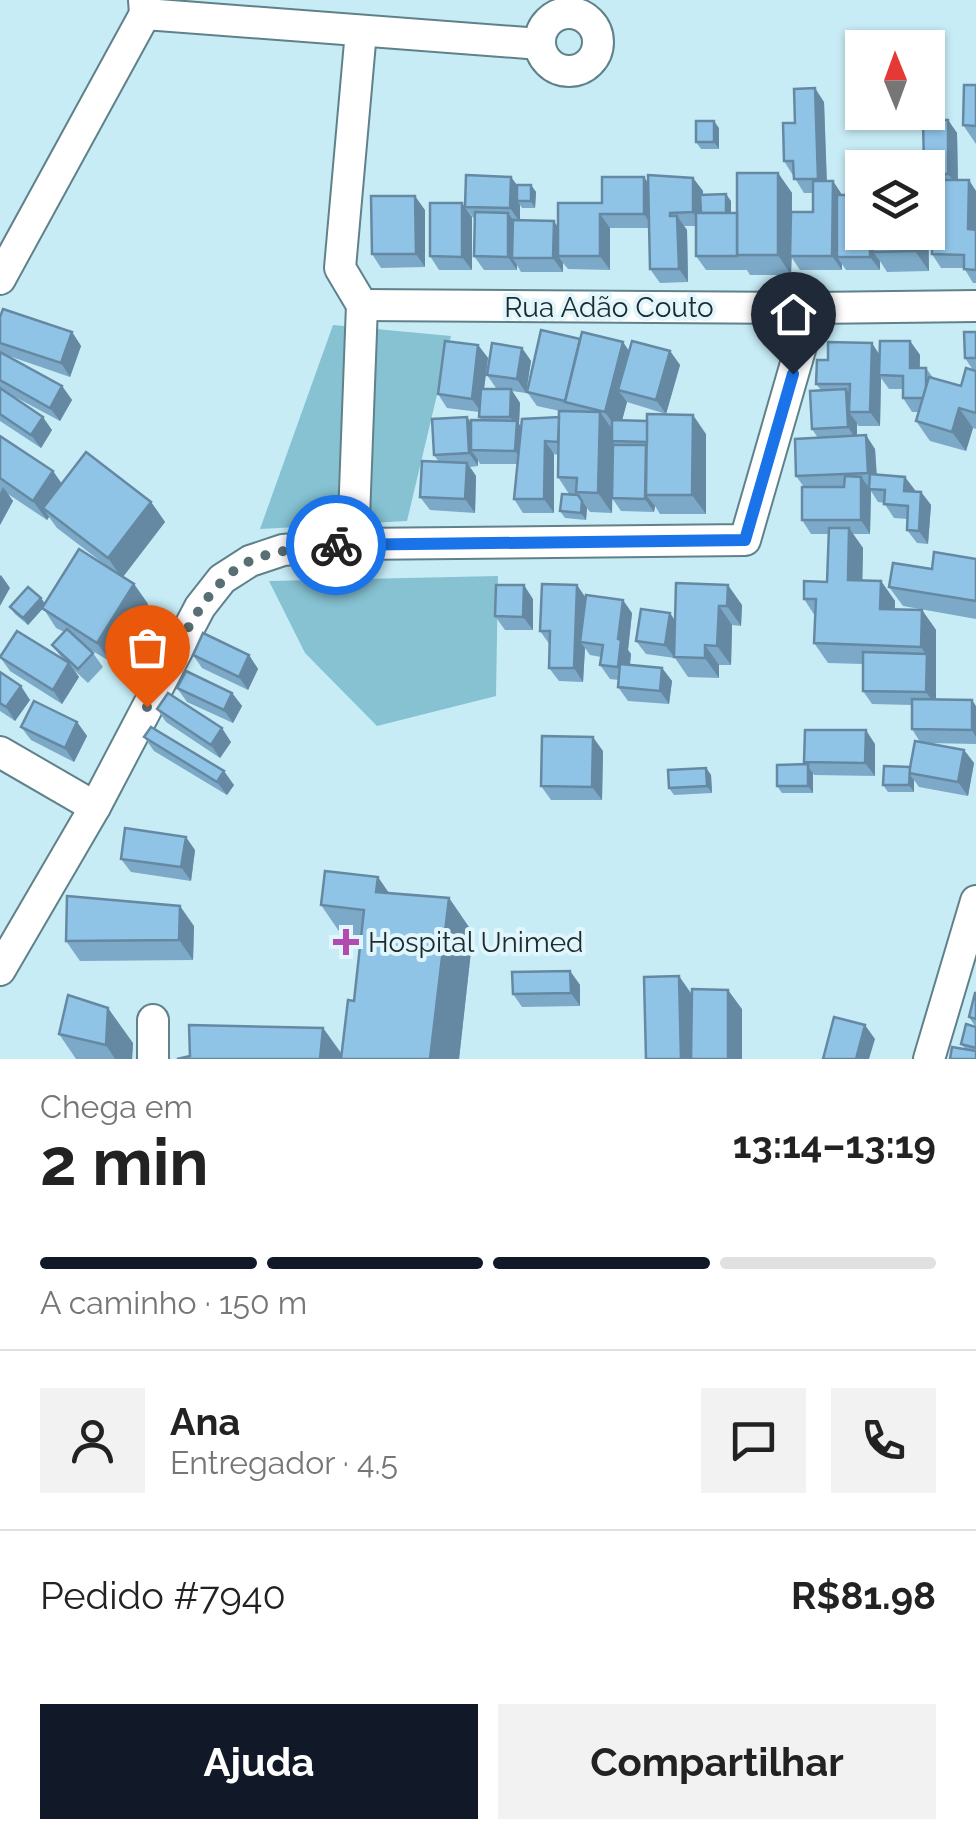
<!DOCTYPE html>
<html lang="pt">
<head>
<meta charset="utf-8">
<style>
  body { margin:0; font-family:Raleway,sans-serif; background:#f2f2f2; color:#222; height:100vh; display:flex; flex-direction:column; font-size:38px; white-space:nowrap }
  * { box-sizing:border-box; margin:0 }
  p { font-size:32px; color:#767676 }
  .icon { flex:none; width:55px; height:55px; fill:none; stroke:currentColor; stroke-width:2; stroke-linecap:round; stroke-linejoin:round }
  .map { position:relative; height:1059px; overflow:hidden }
  .sheet { display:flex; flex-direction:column; background:#fff; flex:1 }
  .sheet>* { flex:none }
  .needle { width:65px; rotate:359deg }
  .controls { position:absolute; left:845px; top:30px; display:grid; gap:20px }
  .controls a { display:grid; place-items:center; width:100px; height:100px; border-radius:0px; background:#fff; box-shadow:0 2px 8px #0004; font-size:50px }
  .pin { position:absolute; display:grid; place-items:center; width:85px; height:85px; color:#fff; margin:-102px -42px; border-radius:50% 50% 50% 0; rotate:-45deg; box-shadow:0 0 10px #0007 }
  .pin .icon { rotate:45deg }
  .courier { position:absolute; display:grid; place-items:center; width:100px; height:100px; margin:-50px; border:8px solid #1a73e8; border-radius:50%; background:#fff; color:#222; box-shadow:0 2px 12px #0007 }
  .headline em { font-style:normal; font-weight:700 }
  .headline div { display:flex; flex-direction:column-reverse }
  .headline { display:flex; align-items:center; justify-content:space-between; height:170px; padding:0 40px }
  h1 { font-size:65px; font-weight:700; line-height:75px }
  .bar { display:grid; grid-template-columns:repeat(4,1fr); gap:15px 10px; align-content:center; height:120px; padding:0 40px }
  .bar i { height:12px; border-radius:8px; background:#e0e0e0 }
  .bar .current { background:#111827 }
  .bar p { grid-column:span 4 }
  .line { display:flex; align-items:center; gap:25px; padding:0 40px; border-top:2px solid #e0e0e0 }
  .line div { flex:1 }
  .round { display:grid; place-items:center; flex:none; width:105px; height:105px; border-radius:0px; background:#f2f2f2 }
  .action { display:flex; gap:20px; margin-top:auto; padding:20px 40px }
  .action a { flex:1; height:115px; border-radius:0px; background:#111827; color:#fff; font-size:40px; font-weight:700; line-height:115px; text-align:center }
  .action a+a { background:#f2f2f2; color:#222 }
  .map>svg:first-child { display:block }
  .green { fill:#86c2d2 }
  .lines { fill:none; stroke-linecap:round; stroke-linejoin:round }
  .minor-casing { stroke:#60818a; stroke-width:34 }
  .minor { stroke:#fff; stroke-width:30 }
  .wall { fill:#7ca9c7 }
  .shaded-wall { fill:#6589a2 }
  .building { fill:#90c4e7; stroke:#6589a2; stroke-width:2.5 }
  .done { stroke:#586f74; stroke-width:10; stroke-dasharray:0 18 }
  .route { stroke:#1a73e8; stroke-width:12 }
  .poi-dot { fill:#b24baf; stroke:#e0f6fc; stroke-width:4 }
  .labels { text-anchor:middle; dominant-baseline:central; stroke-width:8; stroke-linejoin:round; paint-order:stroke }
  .street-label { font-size:28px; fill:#1d2b2e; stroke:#e0f6fc }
  .poi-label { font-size:28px; fill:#1d2b2e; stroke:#e0f6fc; text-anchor:start }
</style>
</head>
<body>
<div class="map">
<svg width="976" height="1059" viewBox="0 0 976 1059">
  <rect width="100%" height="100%" fill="#c7ecf6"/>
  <g class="green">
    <polygon points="333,325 451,336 407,521 260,529"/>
    <polygon points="498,576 496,696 377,726 305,653 269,581"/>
  </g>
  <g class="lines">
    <defs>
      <g id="minor">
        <circle cx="569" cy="42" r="29"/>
        <polyline points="145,14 540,44"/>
        <polyline points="0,279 145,14 144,0"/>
        <polyline points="362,305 812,308 976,306"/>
        <polyline points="353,544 362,305 340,268 361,31"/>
        <polyline points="0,752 95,807"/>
        <polyline points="0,970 95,807 200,607 222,579 250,561 283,550 353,544 745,540 812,308"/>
        <polyline points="153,1059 153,1020"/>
        <polyline points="929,1059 976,901"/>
      </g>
    </defs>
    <use href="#minor" class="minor-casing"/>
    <use href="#minor" class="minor"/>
  </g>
  <g class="wall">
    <polygon points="976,85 976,144 963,125"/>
    <polygon points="824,102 827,181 833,181 842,195 928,232 928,168 948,120 957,133 958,180 976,191 976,283 973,283 964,268 941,268 932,254 932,221 928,220 929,271 887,272 880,261 880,270 846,270 842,264 842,270 800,270 792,258 791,275 750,275 747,270 706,270 696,256 696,226 684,226 687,230 688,282 660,283 650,269 650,228 610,228 610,270 568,269 563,263 563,272 521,272 517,265 517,270 484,270 474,256 475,220 465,207 511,177 517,185 531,185 536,192 535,208 522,208 520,205 520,221 558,227 602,203 649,183 693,178 703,191 703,195 731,201 731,213 737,213 778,173 792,193 792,212 813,212 813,193 804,193 784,161 795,123"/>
    <polygon points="719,128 719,149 701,149 696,142"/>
    <polygon points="462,203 472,217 472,270 439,270 430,256"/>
    <polygon points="425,210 425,267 381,268 372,254"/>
    <polygon points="0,317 72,332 81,346 70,377 6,355 62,386 72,400 60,421 4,391 52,430 41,448 0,421"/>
    <polygon points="976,332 976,429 973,428 966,451 930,441 916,421 919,412 912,412 903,398 903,389 889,389 881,378 880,426 858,426 857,423 857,436 875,449 877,475 915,491 921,492 931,505 928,544 917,543 907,530 908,519 894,518 884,503 878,502 871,491 870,534 853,534 863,548 862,581 881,581 895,601 895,610 922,610 936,630 936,699 976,706 976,744 928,743 964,750 974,763 968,796 919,787 914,780 914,792 888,792 883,785 910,767 920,742 912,729 912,705 872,704 863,691 863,664 828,663 814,643 815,616 804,599 827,582 829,534 811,534 802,520 804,487 796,476 818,438 812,429 821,390 816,384 828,360 880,354 910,341 920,355 920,368 926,368 934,379 961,386 973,370 965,358"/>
    <polygon points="580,339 623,342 629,351 670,351 680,365 666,414 627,402 622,420 706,434 706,514 660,514 655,506 654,512 621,511 612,498 612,513 590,512 587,508 586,520 565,518 560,511 569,494 558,477 558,455 554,454 554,513 523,513 514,499 518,464 480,464 478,460 478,466 470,467 476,476 475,513 430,510 420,497 439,462 434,455 467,417 471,423 482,420 479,417 479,412 447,408 438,394 478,345 488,358 484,389 502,389 496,388 487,375 522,348 531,361 526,393 512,391 520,403 519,424 521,427 559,418 560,411 537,406 527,392"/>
    <polygon points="0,436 53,471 61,484 151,502 165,522 123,577 134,584 148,604 111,662 86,647 93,653 103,667 88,683 74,670 79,677 62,704 10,671 0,657 62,658 52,645 64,632 56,628 43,608 28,625 15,614 10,607 41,598 45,604 112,570 57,528 49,517 47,520 8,494 13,501 0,525"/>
    <polygon points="976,559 976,619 903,606 889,587 932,569"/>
    <polygon points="676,583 742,605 741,626 732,625 731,665 719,665 719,678 688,677 675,658 646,654 636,641 670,613 675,621"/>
    <polygon points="586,597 632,613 628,650 631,654 630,665 662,668 672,681 669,704 628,701 618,687 619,680 610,679 600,665 601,657 590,655 585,648 583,682 559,681 549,668 550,645 540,631"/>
    <polygon points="533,599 533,630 505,630 495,616"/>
    <polygon points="193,655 249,655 258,669 248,690 202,668"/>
    <polygon points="0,672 30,700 15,721 0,711"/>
    <polygon points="177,688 232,693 242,706 233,723 187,702"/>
    <polygon points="157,709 231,742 220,758 166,722"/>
    <polygon points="77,722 87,736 74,762 31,740 21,727"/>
    <polygon points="144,737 234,785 227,795 154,751"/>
    <polygon points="875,744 875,776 814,775 813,773 813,793 782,793 777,786 806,764 804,762"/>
    <polygon points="603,751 602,800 551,800 541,786"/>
    <polygon points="706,768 711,775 712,793 674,795 669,788"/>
    <polygon points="195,850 191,881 131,872 121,859"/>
    <polygon points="389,893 449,898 473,933 459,1059 320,1059 323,1028 342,1054 354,1001 360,942 345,940 321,905"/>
    <polygon points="194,926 193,960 80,961 66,941"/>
    <polygon points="570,971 580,985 580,1006 522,1007 513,994"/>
    <polygon points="976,993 976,1059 961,1044 975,1026 969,1017"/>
    <polygon points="59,1034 133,1043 132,1059 76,1059"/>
  </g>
  <g class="shaded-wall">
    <polygon points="815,88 824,102 827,192 818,179"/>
    <polygon points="948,120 957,133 958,187 948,174"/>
    <polygon points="714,121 719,128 719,149 714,142"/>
    <polygon points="778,173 792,193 791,275 778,255"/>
    <polygon points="511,177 521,191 517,201 520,205 520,222 510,208"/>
    <polygon points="644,177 654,191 653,228 644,214"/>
    <polygon points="693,178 703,191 703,226 693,212"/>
    <polygon points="928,179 933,188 932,221 928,214"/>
    <polygon points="969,180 976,191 976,240 968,229"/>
    <polygon points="833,181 842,195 837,257 842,264 842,270 832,256"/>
    <polygon points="531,185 536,192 535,208 531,201"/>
    <polygon points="726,194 731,201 731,223 726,216"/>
    <polygon points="415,196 425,210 425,267 416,254"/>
    <polygon points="462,203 472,217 472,270 462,257"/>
    <polygon points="508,213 518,227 512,258 517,265 517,270 508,257"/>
    <polygon points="670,213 678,224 677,216 687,230 688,282 679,269"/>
    <polygon points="600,214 610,228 610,270 600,256"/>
    <polygon points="928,219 928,220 929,271 915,251 915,232 928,232"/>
    <polygon points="554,221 563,235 558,256 563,263 563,272 553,258"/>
    <polygon points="870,232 880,232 873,252 880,261 880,270 870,257"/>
    <polygon points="72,332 81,346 70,377 61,363"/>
    <polygon points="910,341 920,355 919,382 910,368"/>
    <polygon points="623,342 636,362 618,390 627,402 619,432 605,412"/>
    <polygon points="872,343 881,357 879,375 881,378 880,426 870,412"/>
    <polygon points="478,345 488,358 481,412 472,399"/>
    <polygon points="522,348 531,361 526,393 517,379"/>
    <polygon points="670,351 680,365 666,414 656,400"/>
    <polygon points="62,386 72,400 60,421 50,408"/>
    <polygon points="511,389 520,403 519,424 526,434 525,464 515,451 517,427 510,417"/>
    <polygon points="846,389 856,402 849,412 857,423 857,441 848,427"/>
    <polygon points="959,408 973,428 966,451 952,432"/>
    <polygon points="600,412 614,432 612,513 598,493"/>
    <polygon points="693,415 706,434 706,514 692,495"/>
    <polygon points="43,417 52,430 41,448 31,435"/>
    <polygon points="467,417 476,430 471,450 478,460 478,466 469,453"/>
    <polygon points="866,435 875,449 877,486 868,473"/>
    <polygon points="545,441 554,454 554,513 544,499"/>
    <polygon points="646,445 646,495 655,506 654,512 645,499"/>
    <polygon points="467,463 476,476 475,513 465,499"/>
    <polygon points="53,471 67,491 43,508 49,517 47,520 33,501"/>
    <polygon points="861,477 871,490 870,534 861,520"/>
    <polygon points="905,477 915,490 914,504 904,491"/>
    <polygon points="3,487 13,501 0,525 0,493"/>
    <polygon points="921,492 931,505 928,544 919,531"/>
    <polygon points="582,501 587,508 586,520 581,513"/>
    <polygon points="151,502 165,522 122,578 108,558"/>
    <polygon points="849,528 863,548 862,600 848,580"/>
    <polygon points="1,575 10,588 0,606 0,576"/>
    <polygon points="881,581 895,601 894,629 880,609"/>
    <polygon points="134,584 148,604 111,662 97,643"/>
    <polygon points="524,585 533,599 533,630 523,617"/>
    <polygon points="577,585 586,598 580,642 585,648 583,682 574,668"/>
    <polygon points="728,585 742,605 741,626 727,606"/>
    <polygon points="41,598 46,605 28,625 23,618"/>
    <polygon points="623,600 632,613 628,650 631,654 628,681 618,667 618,639"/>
    <polygon points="719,606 732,625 731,665 717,646"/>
    <polygon points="922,610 936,630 936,706 926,692 927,656 921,647"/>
    <polygon points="670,613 679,627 675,658 665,645"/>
    <polygon points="705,645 719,665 719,678 705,658"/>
    <polygon points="249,655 258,669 248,690 239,677"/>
    <polygon points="69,663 79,677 62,704 53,690"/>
    <polygon points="662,668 672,681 669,704 660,691"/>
    <polygon points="21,686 30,700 15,721 6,707"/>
    <polygon points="232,693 242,706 233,723 224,710"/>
    <polygon points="972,700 976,706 976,737 972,730"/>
    <polygon points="77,722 87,736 74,762 65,748"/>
    <polygon points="222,728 231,742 220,758 211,745"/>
    <polygon points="866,730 875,744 875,776 865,763"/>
    <polygon points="593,737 603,751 602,800 592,787"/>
    <polygon points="964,750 974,763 968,796 958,782"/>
    <polygon points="808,767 813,773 813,793 808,786"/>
    <polygon points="706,768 711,775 712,793 707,786"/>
    <polygon points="224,771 234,785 227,795 217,782"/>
    <polygon points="909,774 914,780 914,792 909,785"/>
    <polygon points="186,837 195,850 191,881 181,867"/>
    <polygon points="378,877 402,912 376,892"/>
    <polygon points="449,898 473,933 459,1059 430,1059"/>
    <polygon points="180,906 194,926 193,960 179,940"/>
    <polygon points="570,971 580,985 580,1006 571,993"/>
    <polygon points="679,976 693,996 694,1059 681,1059"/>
    <polygon points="728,990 742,1009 742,1059 728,1059"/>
    <polygon points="108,1008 133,1043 132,1059 115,1059 106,1045"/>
    <polygon points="865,1025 875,1039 869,1059 856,1059"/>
    <polygon points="323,1028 345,1059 320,1059"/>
  </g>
  <g class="building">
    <rect x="861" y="63" width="1" height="28"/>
    <polygon points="964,85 976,85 976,126 963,125"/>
    <polygon points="815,88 818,179 794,179 793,161 784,161 783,123 795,123 794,89"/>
    <polygon points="923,120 948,120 948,174 928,174 928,168 924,168"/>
    <rect x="696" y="121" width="18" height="21"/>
    <rect x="737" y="173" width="41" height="82"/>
    <polygon points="466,175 511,177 510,208 465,207"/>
    <polygon points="648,175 693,178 693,212 670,213 670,216 677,216 679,269 650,269"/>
    <polygon points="602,177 644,177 644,214 600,214 600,256 558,256 558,203 602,203"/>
    <polygon points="934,180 969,180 968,229 976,230 976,270 964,269 964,255 932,254"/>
    <polygon points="813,181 833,181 832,256 790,256 791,212 813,212"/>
    <rect x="517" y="185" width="14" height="16"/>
    <polygon points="726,194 726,213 701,213 700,195"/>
    <polygon points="837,195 862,195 862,232 870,232 870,257 837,257"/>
    <polygon points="371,196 415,196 416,254 372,254"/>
    <polygon points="430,203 462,203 462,257 430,256"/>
    <polygon points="475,212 508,213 508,257 474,256"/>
    <rect x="696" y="213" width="41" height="43"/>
    <polygon points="513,220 554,221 553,258 512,258"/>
    <polygon points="873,232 915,232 915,251 873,252"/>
    <polygon points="3,309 72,332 61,363 0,343 0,317"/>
    <polygon points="541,330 580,339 565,401 527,392"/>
    <polygon points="582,332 623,342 605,412 565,402"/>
    <polygon points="964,332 976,332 976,358 965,358"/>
    <polygon points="445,341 478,345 472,399 438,394"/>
    <polygon points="632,341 670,351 656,400 618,390"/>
    <polygon points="880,341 910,341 910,368 926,368 926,387 923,398 903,398 903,376 879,375"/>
    <polygon points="828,342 872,343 870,412 849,412 850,384 816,384 817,360 828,360"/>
    <polygon points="492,343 522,348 517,379 487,375"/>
    <polygon points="0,352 62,386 50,408 0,380"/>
    <polygon points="966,368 976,371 976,413 959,408 952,432 916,421 929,377 961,386"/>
    <polygon points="0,388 43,417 31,435 0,414"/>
    <polygon points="481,389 511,389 510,417 479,417"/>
    <polygon points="846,389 848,427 812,429 810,391"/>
    <polygon points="559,411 600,412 598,493 576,492 577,478 558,477"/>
    <polygon points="647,414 693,415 692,495 646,495"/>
    <polygon points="467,417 469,453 434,455 432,419"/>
    <polygon points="559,417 558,442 545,441 544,499 514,499 522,419"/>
    <polygon points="471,420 517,421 515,451 471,450"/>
    <polygon points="612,420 647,421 647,442 612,441"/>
    <polygon points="866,435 868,473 796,476 795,439"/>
    <polygon points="0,436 53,471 33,501 0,478"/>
    <polygon points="613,445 646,445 645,499 612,498"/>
    <polygon points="86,452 151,502 108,558 43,508"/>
    <polygon points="422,461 467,463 465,499 420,497"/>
    <polygon points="870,474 905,477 904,491 921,492 919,531 907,530 908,506 884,504 885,490 869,489"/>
    <polygon points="845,476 861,477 861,520 802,520 802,487 844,487"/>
    <polygon points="562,494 578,495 582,501 581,513 560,511"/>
    <polygon points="829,528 849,528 848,580 881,581 880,609 922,610 921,647 814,643 816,599 804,599 804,581 827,582"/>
    <polygon points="79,549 134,584 97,643 42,608"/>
    <polygon points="934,552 976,559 976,601 889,587 893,563 932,569"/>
    <polygon points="676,583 728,585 727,606 719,606 717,646 705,645 705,658 674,657"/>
    <polygon points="542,584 577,585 574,668 549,668 550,631 540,631"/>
    <polygon points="496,585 524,585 523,617 495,616"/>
    <polygon points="28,587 41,598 23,618 10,607"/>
    <polygon points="586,595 623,600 618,639 621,640 618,667 600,665 603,645 580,642"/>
    <polygon points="641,609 670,613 665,645 636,641"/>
    <polygon points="67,629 93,653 78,669 52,645"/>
    <polygon points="17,631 69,663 53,690 0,657"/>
    <polygon points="203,633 249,655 239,677 193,655"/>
    <polygon points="863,652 927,654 926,692 863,691"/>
    <polygon points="620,664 662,668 660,691 618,687"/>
    <polygon points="186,671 232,693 224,710 177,688"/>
    <polygon points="0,672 21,686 6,707 0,703"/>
    <polygon points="168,693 222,728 211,745 157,709"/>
    <polygon points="912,699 972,700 972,730 912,729"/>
    <polygon points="34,701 77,722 65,748 21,727"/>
    <polygon points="151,727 224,771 217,782 144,737"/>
    <polygon points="805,730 866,730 865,763 804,762"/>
    <polygon points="542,736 593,737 592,787 541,786"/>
    <polygon points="915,741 964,750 958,782 909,773"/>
    <polygon points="808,764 808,786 777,786 777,765"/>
    <polygon points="884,766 910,767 909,785 883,785"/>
    <polygon points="706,768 707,786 669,788 668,770"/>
    <polygon points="125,828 186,837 181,867 121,859"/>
    <polygon points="325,871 378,877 376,892 449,898 430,1059 341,1059 348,1000 354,1001 364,910 321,905"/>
    <polygon points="67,896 180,906 179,940 66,941"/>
    <polygon points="570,971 571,993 513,994 512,972"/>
    <polygon points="679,976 681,1059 646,1059 644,977"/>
    <polygon points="692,989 728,990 728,1059 691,1059"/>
    <polygon points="975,993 976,993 976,1019 969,1017"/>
    <polygon points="68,995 108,1008 106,1045 59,1034"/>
    <polygon points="834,1017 865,1025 856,1059 823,1059"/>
    <polygon points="966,1024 976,1027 976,1048 961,1044"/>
    <polygon points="189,1025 323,1028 320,1059 177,1059 190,1056"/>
    <polygon points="952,1047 976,1051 976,1059 950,1059"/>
  </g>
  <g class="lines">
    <path class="done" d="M147,707C172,661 201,584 250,561C277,549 307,548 336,545"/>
    <polyline class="route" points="336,545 745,540 793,374"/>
  </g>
  <path class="poi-dot" d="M341 927h10v10h10v10h-10v10h-10v-10h-10v-10h10z"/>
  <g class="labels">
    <g class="street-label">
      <text x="609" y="307">Rua Adão Couto</text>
    </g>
    <g class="poi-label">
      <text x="368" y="942">Hospital Unimed</text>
    </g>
  </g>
</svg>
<div class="controls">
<a><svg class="needle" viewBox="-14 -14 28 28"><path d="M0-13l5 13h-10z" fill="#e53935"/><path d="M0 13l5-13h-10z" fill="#767676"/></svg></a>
<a><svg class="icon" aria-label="layers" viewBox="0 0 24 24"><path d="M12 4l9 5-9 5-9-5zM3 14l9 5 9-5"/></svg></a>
</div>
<div class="pin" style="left:147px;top:707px;background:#ea580c"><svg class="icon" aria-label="bag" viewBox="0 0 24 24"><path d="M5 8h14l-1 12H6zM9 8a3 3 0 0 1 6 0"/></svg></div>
<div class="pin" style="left:793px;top:374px;background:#1f2937"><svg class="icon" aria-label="home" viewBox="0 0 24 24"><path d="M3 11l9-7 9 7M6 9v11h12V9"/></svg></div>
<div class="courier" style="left:336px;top:545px"><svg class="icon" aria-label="bike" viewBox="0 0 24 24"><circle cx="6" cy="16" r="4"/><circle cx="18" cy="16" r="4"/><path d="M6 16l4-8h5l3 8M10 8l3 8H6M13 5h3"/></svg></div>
</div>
<section class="sheet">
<div class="headline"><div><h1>2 min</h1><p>Chega em</p></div><em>13:14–13:19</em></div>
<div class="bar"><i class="current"></i><i class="current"></i><i class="current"></i><i></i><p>A caminho · 150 m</p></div>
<div class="line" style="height:180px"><a class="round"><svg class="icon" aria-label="person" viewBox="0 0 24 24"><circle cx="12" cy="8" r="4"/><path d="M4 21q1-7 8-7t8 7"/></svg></a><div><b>Ana</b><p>Entregador · 4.5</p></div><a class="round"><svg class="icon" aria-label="chat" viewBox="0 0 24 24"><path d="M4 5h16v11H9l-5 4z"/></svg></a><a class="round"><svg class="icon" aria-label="phone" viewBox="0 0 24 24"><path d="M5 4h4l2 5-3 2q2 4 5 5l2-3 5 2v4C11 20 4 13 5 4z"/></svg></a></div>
<div class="line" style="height:130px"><div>Pedido #7940</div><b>R$81.98</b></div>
<div class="action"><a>Ajuda</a><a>Compartilhar</a></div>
</section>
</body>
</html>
